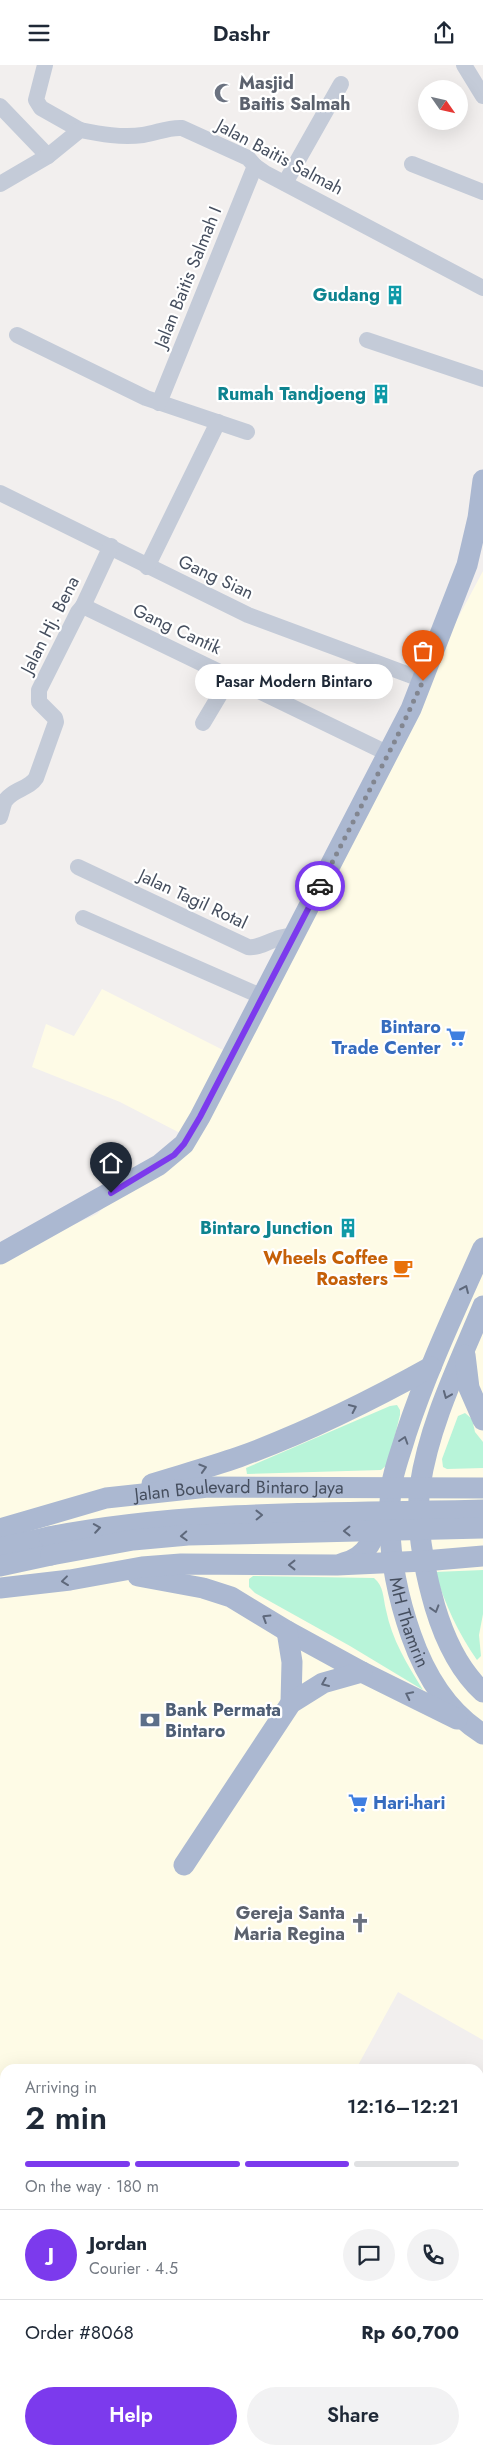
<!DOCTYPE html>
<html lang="en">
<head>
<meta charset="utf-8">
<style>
  body { margin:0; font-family:Jost,sans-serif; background:#f2f2f3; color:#1f2937; height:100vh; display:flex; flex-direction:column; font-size:19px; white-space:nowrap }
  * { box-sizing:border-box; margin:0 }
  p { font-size:16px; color:#747a83 }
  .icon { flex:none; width:28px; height:28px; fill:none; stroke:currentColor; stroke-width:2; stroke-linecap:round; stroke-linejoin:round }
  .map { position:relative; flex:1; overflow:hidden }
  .drawer { position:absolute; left:0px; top:1999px; width:484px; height:391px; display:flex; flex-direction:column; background:#fff; border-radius:15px 15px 0 0; box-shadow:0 5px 20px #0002 }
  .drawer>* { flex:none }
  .needle { width:32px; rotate:124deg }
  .tools { position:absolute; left:418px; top:15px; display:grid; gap:10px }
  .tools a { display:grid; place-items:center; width:50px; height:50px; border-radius:50%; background:#fff; box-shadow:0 5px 20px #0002; font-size:25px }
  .pin { position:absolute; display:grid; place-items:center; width:42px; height:42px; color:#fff; margin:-51px -21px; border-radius:50% 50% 50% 0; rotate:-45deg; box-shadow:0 0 5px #0007 }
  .pin .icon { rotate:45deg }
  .courier { position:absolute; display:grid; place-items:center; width:50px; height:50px; margin:-25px; border:4px solid #7c3aed; border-radius:50%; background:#fff; color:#222; box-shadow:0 1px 6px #0007 }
  .bubble { position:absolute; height:35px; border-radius:18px; background:#fff; box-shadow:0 5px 20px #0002; font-size:16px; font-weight:600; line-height:35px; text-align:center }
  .overview em { font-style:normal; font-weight:600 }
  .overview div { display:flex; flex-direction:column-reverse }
  .overview { display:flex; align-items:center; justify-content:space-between; height:85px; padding:0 25px }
  h1 { font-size:32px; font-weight:600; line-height:38px }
  .bar { display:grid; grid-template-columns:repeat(4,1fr); gap:8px 5px; align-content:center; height:60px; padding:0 25px }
  .bar i { height:6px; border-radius:4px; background:#e0e1e3 }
  .bar .selected { background:#7c3aed }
  .bar p { grid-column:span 4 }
  .line { display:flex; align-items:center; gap:12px; padding:0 25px; border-top:1px solid #e0e1e3 }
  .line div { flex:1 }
  .round { display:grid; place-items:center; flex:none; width:52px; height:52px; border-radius:26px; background:#f2f2f3 }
  .cta { display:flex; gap:10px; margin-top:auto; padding:10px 25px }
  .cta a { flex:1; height:58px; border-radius:30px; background:#7c3aed; color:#fff; font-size:20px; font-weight:600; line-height:58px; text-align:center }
  .cta a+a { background:#f2f2f3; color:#1f2937 }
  header { display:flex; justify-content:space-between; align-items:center; height:65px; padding:0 25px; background:#fff; font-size:22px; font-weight:600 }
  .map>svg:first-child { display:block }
  .commercial { fill:#fefbe6 }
  .medical { fill:#fee5dc }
  .green { fill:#b8f4d9 }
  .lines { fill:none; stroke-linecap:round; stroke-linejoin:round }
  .minor { stroke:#c4cbd8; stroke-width:16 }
  .major { stroke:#abb8d1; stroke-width:21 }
  .major-bridge { stroke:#abb8d1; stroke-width:21 }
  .oneway { stroke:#5e687b }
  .done { stroke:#828690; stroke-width:5; stroke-dasharray:0 9 }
  .route { stroke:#7c3aed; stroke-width:6 }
  .labels { text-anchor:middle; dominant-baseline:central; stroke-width:4.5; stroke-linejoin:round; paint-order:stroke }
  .worship-label { font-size:18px; font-weight:bold; fill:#5b616d; stroke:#fff; text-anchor:start }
  .street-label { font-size:18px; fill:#454e5e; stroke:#fff }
  .culture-label { font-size:18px; font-weight:bold; fill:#0d838f; stroke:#fff; text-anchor:end }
  .shop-label { font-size:18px; font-weight:bold; fill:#366cbe; stroke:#fff; text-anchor:end }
  .food-label { font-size:18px; font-weight:bold; fill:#c56008; stroke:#fff; text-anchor:end }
  .service-label { font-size:18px; font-weight:bold; fill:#4e5e75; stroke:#fff; text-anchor:start }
</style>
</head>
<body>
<header><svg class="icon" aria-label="menu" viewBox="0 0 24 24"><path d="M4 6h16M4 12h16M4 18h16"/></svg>Dashr<svg class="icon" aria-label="share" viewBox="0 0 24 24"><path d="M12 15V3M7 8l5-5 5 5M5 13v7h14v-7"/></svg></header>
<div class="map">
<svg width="483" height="2389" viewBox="0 0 483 2389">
  <rect width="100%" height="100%" fill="#f2efee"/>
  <polygon class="commercial" points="483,506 483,1975 398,1927 356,2004 5,2004 5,2022 0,2019 0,1193 97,1149 180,1068 120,1037 32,1002 46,959 74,971 102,924 227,987"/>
  <polygon class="medical" points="483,2081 483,2184 479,2182 479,2093"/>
  <g class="green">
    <polygon points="397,1340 400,1345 400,1350 388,1399 381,1405 247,1409 246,1403 390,1341"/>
    <polygon points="465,1348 472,1354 475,1367 483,1377 483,1403 447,1404 443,1402 442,1394 458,1351"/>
    <path d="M483,1505V1549L479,1570L481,1591L477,1595C458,1568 445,1539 435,1507Z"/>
    <path d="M253,1511L374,1513C384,1521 383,1533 386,1545C392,1575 407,1599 423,1625L350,1581L255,1528L249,1522V1514Z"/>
  </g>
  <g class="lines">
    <g class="minor">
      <polyline points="45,0 36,35 41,43 80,65"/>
      <polyline points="464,0 483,31"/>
      <polyline points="0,41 48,91"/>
      <polyline points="412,99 483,127"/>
      <polyline points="285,118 341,19"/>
      <path d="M0,119L48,91L80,65C100,69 122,73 143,70C157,68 168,62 182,63L248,93L255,101L265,108L483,223"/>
      <polyline points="17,270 146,333 247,367"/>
      <polyline points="367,275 483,314"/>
      <polyline points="159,338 255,101"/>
      <polyline points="0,428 248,550 423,615"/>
      <polyline points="147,502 218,357"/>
      <polyline points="83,541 389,689"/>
      <polyline points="203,658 231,611"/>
      <path d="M0,752C2,747 3,740 5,736C13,724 29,724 36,713L56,657L55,653L39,637V625L78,547L83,541L111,481"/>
      <path d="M78,802L248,882C263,884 274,870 294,871"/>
      <polyline points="83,853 263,932"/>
      <polyline points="479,2075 483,2063"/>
      <polyline points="0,2121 5,2123"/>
      <polyline points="0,2184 5,2171"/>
    </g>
    <g class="major">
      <path id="s1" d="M483,1183C456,1244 427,1305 406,1369C401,1387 393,1406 391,1424C386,1473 395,1524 411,1570C425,1610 446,1646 483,1669"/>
      <polyline points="0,1189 159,1100 184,1079 200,1052 411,644 467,500 478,453 483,415"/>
      <path d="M483,1241C459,1299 429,1359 420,1421C415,1461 424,1504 435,1542C444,1572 459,1605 483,1627"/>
      <polyline points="465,1290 469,1323 483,1355"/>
      <path d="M152,1419C181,1410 210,1402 239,1392C305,1368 370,1336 431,1302"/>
      <path id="s2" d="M0,1464L106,1433L208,1422L483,1423"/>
      <polyline points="0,1483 49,1472"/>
      <path d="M343,1498C366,1493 380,1470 375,1448"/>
      <polyline points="0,1501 51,1490"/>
      <polyline points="138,1511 203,1523 231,1532 287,1566 362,1607 457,1654"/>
      <polyline points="0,1523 70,1515 142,1502 181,1499 337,1500 424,1496 483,1491"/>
      <polyline points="287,1566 292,1597 291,1638"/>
      <polyline points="184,1800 291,1638 323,1618 362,1607"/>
    </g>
    <g class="major-bridge">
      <path d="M49,1472C192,1444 338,1449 483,1445"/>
      <polyline points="51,1490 133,1475 188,1470 483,1463"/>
    </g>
  </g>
  <defs><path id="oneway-chevron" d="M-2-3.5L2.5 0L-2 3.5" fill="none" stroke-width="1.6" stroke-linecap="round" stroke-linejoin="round" transform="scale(1.25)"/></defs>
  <g class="oneway">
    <use href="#oneway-chevron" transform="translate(465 1224) rotate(-66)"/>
    <use href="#oneway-chevron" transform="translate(447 1330) rotate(112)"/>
    <use href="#oneway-chevron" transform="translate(353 1343) rotate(-25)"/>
    <use href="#oneway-chevron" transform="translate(404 1375) rotate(-72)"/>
    <use href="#oneway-chevron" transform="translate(203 1403) rotate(-17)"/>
    <use href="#oneway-chevron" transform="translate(259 1450) rotate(-1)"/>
    <use href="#oneway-chevron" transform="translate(97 1463) rotate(-9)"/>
    <use href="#oneway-chevron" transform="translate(347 1466) rotate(179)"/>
    <use href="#oneway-chevron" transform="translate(184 1471) rotate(177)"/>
    <use href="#oneway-chevron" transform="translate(292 1500) rotate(180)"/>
    <use href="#oneway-chevron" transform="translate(65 1516) rotate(173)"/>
    <use href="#oneway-chevron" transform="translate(435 1544) rotate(73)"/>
    <use href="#oneway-chevron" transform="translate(266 1553) rotate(-148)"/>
    <use href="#oneway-chevron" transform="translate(325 1618) rotate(157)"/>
    <use href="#oneway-chevron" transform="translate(409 1630) rotate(-154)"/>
  </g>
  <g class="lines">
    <polyline class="done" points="320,821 396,674 423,616"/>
    <polyline class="route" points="111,1128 174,1090 184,1079 200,1052 320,821"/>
  </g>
  <defs>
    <symbol id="mosque-bare" viewBox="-9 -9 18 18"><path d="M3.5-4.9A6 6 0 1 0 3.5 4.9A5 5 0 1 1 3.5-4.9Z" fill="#6b7280" stroke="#fff" stroke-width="2.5" paint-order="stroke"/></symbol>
    <symbol id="building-bare" viewBox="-9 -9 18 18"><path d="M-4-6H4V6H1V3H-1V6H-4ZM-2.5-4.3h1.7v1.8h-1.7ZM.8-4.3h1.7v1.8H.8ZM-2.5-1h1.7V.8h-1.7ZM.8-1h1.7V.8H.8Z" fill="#0f9aa8" stroke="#fff" stroke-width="2.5" paint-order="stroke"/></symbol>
    <symbol id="supermarket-bare" viewBox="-9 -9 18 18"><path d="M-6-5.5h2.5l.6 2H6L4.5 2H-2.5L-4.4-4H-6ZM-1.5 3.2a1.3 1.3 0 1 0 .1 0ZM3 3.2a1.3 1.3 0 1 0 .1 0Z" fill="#3f7fe0" stroke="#fff" stroke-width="2.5" paint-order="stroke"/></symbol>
    <symbol id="cafe-bare" viewBox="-9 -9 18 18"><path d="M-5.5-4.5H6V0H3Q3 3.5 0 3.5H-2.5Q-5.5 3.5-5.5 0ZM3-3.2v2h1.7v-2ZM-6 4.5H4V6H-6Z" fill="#e8710a" stroke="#fff" stroke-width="2.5" paint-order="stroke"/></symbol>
    <symbol id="bank-bare" viewBox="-9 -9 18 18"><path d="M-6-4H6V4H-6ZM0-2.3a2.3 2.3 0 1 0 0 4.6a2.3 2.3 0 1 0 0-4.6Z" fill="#5c6f8a" stroke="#fff" stroke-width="2.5" paint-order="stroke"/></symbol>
    <symbol id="church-bare" viewBox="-9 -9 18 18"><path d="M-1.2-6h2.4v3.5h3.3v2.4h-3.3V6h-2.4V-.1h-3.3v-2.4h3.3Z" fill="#6b7280" stroke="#fff" stroke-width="2.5" paint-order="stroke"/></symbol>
  </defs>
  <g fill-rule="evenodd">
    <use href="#mosque-bare" x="210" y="14" width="28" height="28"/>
    <use href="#building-bare" x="381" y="216" width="28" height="28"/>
    <use href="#building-bare" x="367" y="315" width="28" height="28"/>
    <use href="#supermarket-bare" x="442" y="958" width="28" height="28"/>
    <use href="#building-bare" x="334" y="1149" width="28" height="28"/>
    <use href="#cafe-bare" x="389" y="1189" width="28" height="28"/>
    <use href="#bank-bare" x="136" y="1641" width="28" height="28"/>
    <use href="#supermarket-bare" x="344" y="1724" width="28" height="28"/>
    <use href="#church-bare" x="346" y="1844" width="28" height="28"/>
  </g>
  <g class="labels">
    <g class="worship-label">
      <text x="239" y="18">Masjid<tspan x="239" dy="21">Baitis Salmah</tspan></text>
      <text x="345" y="1848" text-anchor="end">Gereja Santa<tspan x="345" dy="21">Maria Regina</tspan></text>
    </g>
    <g class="street-label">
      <text transform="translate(280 92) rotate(28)">Jalan Baitis Salmah</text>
      <text transform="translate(188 212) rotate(-68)">Jalan Baitis Salmah I</text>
      <text transform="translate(216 512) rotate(25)">Gang Sian</text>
      <text transform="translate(50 560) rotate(-63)">Jalan Hj. Bena</text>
      <text transform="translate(177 564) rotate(25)">Gang Cantik</text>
      <text transform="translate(193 834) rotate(25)">Jalan Tagil Rotal</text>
      <text stroke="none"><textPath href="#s2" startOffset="244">Jalan Boulevard Bintaro Jaya</textPath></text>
      <text stroke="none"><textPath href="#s1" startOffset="394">MH Thamrin</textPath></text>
    </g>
    <g class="culture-label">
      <text x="380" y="230">Gudang</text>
      <text x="366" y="329">Rumah Tandjoeng</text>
      <text x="333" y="1163">Bintaro Junction</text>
    </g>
    <g class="shop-label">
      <text x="441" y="962">Bintaro<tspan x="441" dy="21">Trade Center</tspan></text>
      <text x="373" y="1738" text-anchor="start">Hari-hari</text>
    </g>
    <g class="food-label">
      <text x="388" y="1193">Wheels Coffee<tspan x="388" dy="21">Roasters</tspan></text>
    </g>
    <g class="service-label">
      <text x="165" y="1645">Bank Permata<tspan x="165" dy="21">Bintaro</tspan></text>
    </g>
  </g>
</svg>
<div class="tools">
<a><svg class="needle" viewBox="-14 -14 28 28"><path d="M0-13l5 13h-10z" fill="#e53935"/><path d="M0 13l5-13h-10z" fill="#747a83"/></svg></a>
</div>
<div class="pin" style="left:423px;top:616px;background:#ea580c"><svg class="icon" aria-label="bag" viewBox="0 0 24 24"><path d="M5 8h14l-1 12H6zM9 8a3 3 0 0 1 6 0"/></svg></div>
<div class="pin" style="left:111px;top:1128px;background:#1f2937"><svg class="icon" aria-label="home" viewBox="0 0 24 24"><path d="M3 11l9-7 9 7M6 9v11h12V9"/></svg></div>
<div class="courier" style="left:320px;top:821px"><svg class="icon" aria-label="car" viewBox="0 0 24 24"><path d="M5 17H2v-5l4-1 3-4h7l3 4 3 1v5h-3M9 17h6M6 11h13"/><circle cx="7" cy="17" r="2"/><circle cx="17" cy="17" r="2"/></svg></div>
<div class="bubble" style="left:195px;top:599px;width:198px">Pasar Modern Bintaro</div>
<section class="drawer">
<div class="overview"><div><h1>2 min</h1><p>Arriving in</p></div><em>12:16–12:21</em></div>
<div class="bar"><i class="selected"></i><i class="selected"></i><i class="selected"></i><i></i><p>On the way · 180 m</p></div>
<div class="line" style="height:90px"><b class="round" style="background:#7c3aed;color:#fff">J</b><div><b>Jordan</b><p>Courier · 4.5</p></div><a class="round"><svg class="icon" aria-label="chat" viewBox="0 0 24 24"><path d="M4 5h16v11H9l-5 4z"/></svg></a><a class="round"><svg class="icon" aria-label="phone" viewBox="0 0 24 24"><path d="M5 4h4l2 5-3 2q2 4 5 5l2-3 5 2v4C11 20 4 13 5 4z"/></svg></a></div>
<div class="line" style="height:65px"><div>Order #8068</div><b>Rp 60,700</b></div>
<div class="cta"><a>Help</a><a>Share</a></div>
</section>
</div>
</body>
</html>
